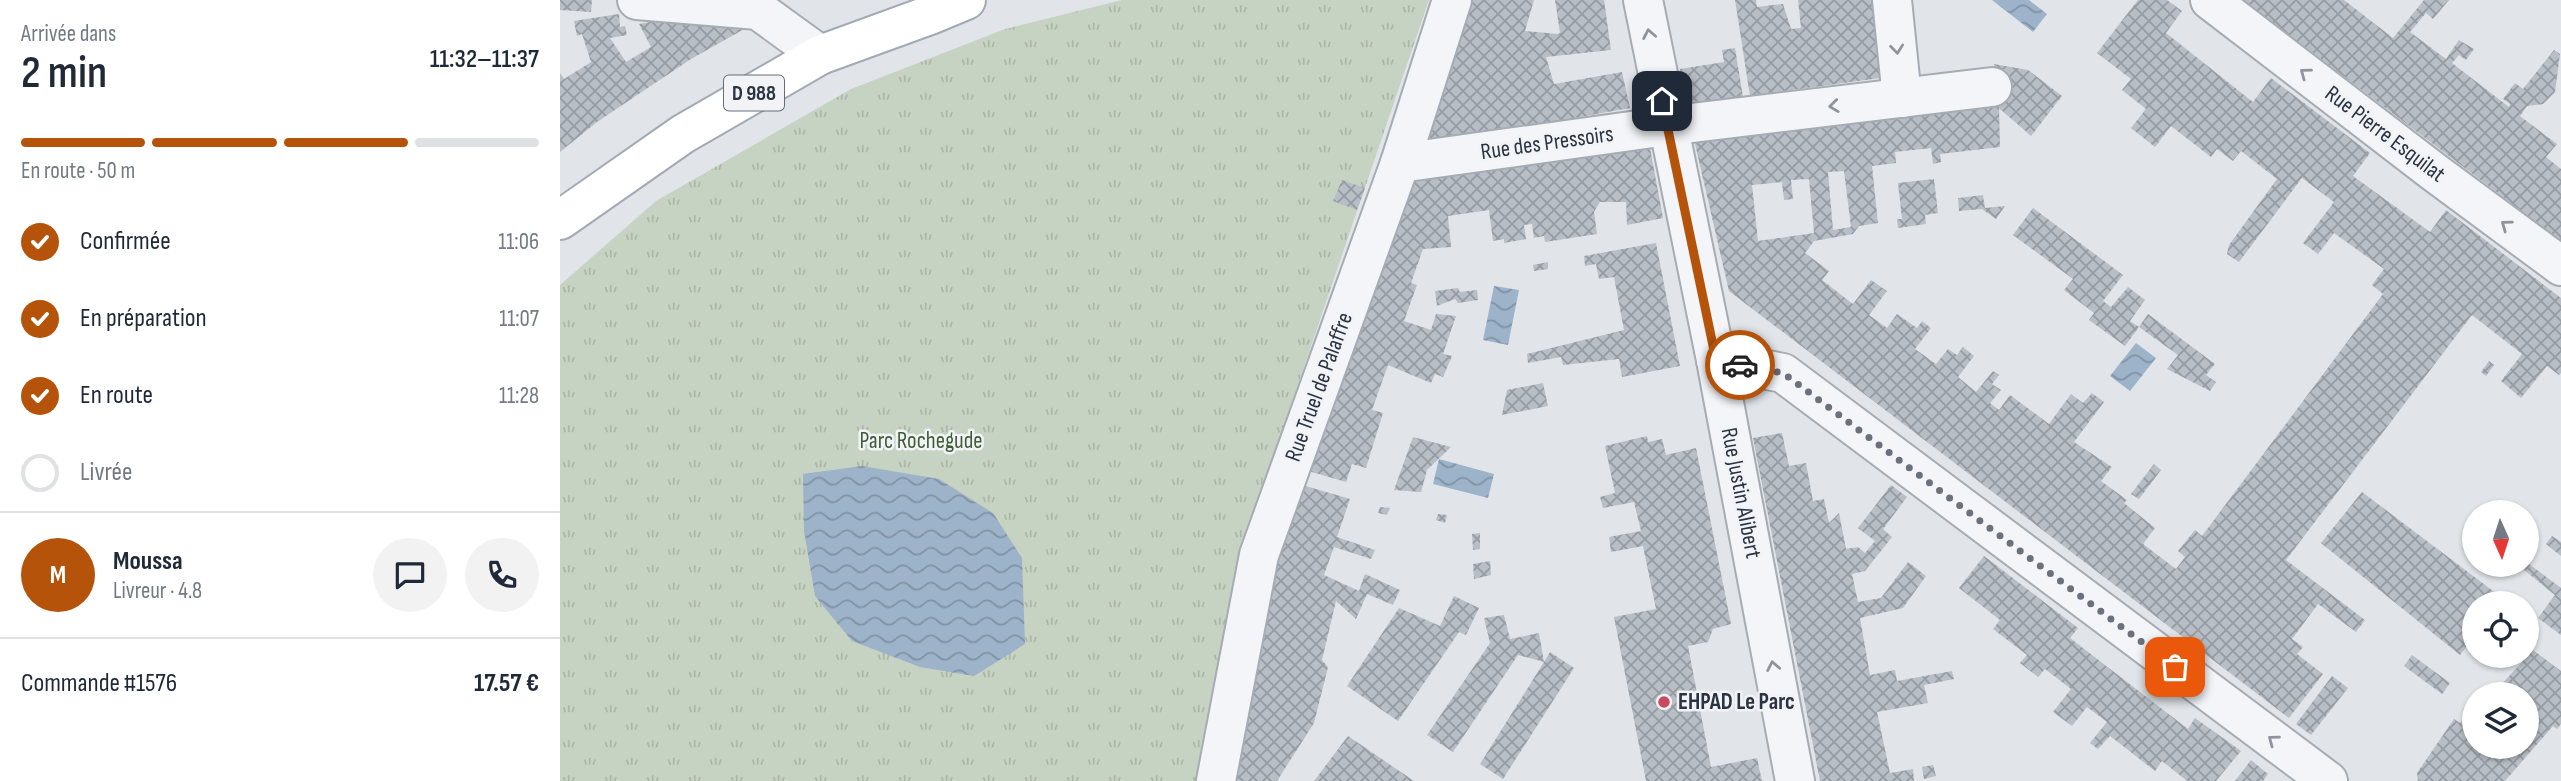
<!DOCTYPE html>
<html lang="fr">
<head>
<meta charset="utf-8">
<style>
  body { margin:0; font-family:"Sofia Sans Condensed",sans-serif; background:#f2f2f3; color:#1f2937; height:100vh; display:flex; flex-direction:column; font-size:26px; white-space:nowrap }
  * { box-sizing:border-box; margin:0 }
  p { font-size:23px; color:#747a83 }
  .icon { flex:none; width:38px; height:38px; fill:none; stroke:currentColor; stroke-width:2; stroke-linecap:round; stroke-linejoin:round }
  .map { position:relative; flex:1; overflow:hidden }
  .drawer { display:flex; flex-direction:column; background:#fff; width:560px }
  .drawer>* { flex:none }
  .needle { width:46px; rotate:177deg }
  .tools { position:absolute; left:1902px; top:500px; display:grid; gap:14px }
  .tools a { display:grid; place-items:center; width:77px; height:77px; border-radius:50%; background:#fff; box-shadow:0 2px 5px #0004; font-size:35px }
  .pin { position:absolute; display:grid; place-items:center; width:60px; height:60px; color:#fff; margin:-30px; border-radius:14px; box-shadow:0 4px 10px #0006 }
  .courier { position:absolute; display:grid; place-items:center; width:70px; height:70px; margin:-35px; border:5px solid #b45309; border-radius:50%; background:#fff; color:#222; box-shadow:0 2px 9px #0007 }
  .summary em { font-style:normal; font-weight:600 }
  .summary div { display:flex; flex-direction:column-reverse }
  .summary { display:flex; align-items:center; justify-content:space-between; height:119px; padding:0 21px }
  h1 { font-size:46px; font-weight:600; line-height:52px }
  .bar { display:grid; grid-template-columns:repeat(4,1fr); gap:10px 7px; align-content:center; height:84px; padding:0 21px }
  .bar i { height:9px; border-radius:5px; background:#e0e1e3 }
  .bar .on { background:#b45309 }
  .bar p { grid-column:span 4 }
  .line { display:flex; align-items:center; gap:18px; padding:0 21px; border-top:2px solid #e0e1e3 }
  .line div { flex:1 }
  .round { display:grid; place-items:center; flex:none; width:74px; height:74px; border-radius:37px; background:#f2f2f3 }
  ol { padding:0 21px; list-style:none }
  li { display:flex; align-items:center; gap:21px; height:77px }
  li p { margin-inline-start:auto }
  li .icon { padding:7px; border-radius:50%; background:#b45309; color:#fff; stroke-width:4 }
  li:last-child { color:#747a83 }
  li i { width:38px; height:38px; border:4px solid #e0e1e3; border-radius:50% }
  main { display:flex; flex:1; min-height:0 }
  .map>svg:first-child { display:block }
  .grass { fill:url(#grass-tufts) }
  .water { fill:url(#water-waves) }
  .building { fill:url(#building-cross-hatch); fill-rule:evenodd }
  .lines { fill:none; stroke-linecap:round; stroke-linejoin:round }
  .street-casing { stroke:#a6acb3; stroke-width:42 }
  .primary-casing { stroke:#a1a9b5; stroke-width:42 }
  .street { stroke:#f4f5f8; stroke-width:38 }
  .primary { stroke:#fff; stroke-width:38 }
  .oneway { stroke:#8f949c }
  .done { stroke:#6a717c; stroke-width:7; stroke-dasharray:0 12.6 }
  .route { stroke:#b45309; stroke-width:9 }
  .poi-dot { fill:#cb495f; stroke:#f1f3f7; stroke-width:2.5 }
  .labels { text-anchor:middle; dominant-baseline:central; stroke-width:5; stroke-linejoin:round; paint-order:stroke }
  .shield { fill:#f1f3f7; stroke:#666d78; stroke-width:2 }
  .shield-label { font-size:21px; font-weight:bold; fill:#2a3341 }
  .street-label { font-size:23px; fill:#2a3341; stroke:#f1f3f7 }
  .park-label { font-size:23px; fill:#3f5c37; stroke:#f1f3f7 }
  .poi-label { font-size:23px; font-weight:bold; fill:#2a3341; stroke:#f1f3f7; text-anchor:start }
</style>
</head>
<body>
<main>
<section class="drawer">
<div class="summary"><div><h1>2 min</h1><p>Arrivée dans</p></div><em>11:32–11:37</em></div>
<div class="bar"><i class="on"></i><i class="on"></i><i class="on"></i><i></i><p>En route · 50 m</p></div>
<ol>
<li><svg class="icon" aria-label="check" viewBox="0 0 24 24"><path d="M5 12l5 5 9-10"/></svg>Confirmée<p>11:06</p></li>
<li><svg class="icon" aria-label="check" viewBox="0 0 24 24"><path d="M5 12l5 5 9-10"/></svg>En préparation<p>11:07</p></li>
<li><svg class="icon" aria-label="check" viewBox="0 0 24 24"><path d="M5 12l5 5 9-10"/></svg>En route<p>11:28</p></li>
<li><i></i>Livrée</li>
</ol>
<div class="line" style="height:126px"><b class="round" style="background:#b45309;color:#fff">M</b><div><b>Moussa</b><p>Livreur · 4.8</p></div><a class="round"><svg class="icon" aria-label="chat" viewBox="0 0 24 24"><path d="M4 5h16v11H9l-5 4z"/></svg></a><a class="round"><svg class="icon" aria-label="phone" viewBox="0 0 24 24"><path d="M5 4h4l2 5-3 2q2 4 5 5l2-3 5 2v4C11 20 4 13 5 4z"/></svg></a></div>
<div class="line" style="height:91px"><div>Commande #1576</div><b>17.57 €</b></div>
</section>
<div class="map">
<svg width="2001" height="781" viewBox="0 0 2001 781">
  <defs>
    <pattern id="grass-tufts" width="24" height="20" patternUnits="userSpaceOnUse" patternTransform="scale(1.75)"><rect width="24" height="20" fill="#c7d3c2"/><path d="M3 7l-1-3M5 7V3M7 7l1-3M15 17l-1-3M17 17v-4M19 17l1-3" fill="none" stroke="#abb6a8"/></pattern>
    <pattern id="water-waves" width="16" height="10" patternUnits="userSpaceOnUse" patternTransform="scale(1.75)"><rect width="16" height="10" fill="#9db3c9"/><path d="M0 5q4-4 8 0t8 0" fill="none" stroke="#8092a5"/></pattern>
    <pattern id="building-cross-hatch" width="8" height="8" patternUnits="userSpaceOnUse" patternTransform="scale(1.75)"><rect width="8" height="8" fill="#b8bec6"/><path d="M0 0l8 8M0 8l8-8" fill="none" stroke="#969ba2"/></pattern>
  </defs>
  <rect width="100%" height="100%" fill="#e1e5e9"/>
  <polygon class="grass" points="562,0 869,0 688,531 635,781 0,781 0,285 96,201 291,89 445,29"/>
  <g class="water">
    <polygon points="1432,0 1469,0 1487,14 1473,32"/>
    <polygon points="934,286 959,290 948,345 923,340"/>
    <polygon points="1576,343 1596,358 1570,391 1550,376"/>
    <polygon points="879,459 934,474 928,498 873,484"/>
    <polygon points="302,466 379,479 433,513 462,558 465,644 414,676 360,667 292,641 255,596 244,531 243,474"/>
  </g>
  <g class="building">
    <polygon points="0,0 32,0 31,12 0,10"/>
    <polygon points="910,0 974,0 965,31 998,34 1000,33 995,0 1044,0 1051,50 986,57 994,84 1062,72 1070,108 1014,118 1015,123 968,130 968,126 870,142 864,135"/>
    <polygon points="1175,0 1196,0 1197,7 1223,4 1231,29 1241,28 1238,0 1313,0 1320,78 1190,96"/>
    <path d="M1578,0H1607L1622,11L1606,33L1693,102L1711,78L1810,153L1793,176L1870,232L1886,210L2001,298V373L1999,375L1987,366L1961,398L1941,381L1962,354L1912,315L1726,560L1805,620L1796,632L1758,604L1732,639L1743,647L1737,654L1763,674L1729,718L1169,291L1135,144L1142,136L1439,97L1434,64L1468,70L1502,96L1471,136L1439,108L1440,147L1380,154L1381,162L1373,164L1371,148L1335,152L1336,163L1312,166L1318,223L1299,226L1293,234L1254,241L1245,253L1269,271L1262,280L1293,304L1311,280L1327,291L1309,315L1327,328L1337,314L1357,328L1362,321L1371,328L1355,349L1376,364L1388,349L1397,355L1403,347L1414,356L1398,377L1416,392L1433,371L1439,375L1432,384L1441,390L1430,403L1439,410L1450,395L1489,424L1511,394L1523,403L1532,393L1544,402L1514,442L1552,467L1541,481L1567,500L1564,503L1595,528L1583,544L1616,569L1625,557L1618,551L1635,530L1642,536L1823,294L1812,285L1824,269L1774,233L1758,254L1743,243L1774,202L1742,178L1679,262L1667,254L1669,245L1717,179L1681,151L1673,161L1657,149L1651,157L1611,126L1595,147L1571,128L1586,109L1562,90L1571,79L1537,53ZM1284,171L1291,227L1273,230L1268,172ZM1249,179L1254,233L1198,241L1192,185L1222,182L1224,200L1233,199L1231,180Z"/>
    <polygon points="1683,0 1784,0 1833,38 1864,0 1889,0 1873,19 1866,13 1850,32 1886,59 1899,40 1914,49 1906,60 1899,55 1892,63 1949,107 1950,104 1943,99 1955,83 1963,89 1994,50 2000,54 1995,92 1983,104 1967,106 1960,116 1997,144 1986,157 2001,169 2001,241"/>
    <polygon points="59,14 60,27 65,26 67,35 50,38 66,62 91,47 79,24 105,19 186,28 131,59 37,122 0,152 0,73 4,79 31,62 22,34 17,36 14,21"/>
    <polygon points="1175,48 1183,97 1126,105 1120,69 1164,62 1162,50"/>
    <polygon points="1090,148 1103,218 1067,225 1066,202 1040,202 1034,212 1037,234 985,242 984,236 974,238 972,224 964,225 966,239 944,243 944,239 933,241 929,210 888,216 891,247 863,249 851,283 857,285 844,321 871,330 876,314 896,316 883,354 892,356 883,377 875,374 871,383 828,365 812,410 823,413 806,468 792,464 786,482 745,470 847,177 1062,149"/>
    <polygon points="1374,179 1378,213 1365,215 1366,224 1338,228 1337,219 1342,219 1338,183"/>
    <polygon points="782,180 805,188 797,210 773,201"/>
    <polygon points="1423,195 1425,208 1445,206 1436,219 1422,209 1399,211 1398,198"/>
    <polygon points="1473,208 1563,275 1543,301 1551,307 1568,287 1585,300 1570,321 1579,327 1565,346 1529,320 1534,313 1504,290 1513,279 1453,235"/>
    <polygon points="1096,243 1120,366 1062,377 1059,359 1003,365 1001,357 968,363 967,354 1064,330 1054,277 1039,279 1036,264 1025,266 1024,256"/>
    <polygon points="988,262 988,269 974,271 973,265"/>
    <polygon points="898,288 900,292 917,290 918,300 898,303 895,299 877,306 875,291"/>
    <polygon points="1588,314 1655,364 1646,375 1656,382 1650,391 1607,369 1618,355 1579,327"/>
    <polygon points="1929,361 1934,365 1926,376 1921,372"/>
    <polygon points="983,383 988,406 942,415 947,390"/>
    <polygon points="1222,433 1229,466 1246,463 1253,501 1264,499 1269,523 1279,513 1286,549 1298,547 1305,553 1315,541 1298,528 1331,485 1347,497 1323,529 1332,537 1305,571 1292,574 1298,602 1321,598 1348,562 1366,576 1343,608 1300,618 1310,675 1335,670 1337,681 1392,671 1394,679 1364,685 1368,703 1317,712 1330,773 1353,769 1354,781 1260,781 1193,438"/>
    <polygon points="1087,436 1088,442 1102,439 1106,455 1136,448 1171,624 1153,629 1148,642 1128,646 1151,767 1197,758 1202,781 1086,781 1054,617 1096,609 1083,546 1051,552 1049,537 1081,531 1074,502 1043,508 1040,497 1055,493 1045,446"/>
    <polygon points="853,437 891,447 867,470 861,492 834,490"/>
    <polygon points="1594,464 1601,470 1579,499 1571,494"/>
    <polygon points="739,484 790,499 777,537 815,550 811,559 774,547 764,575 799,591 805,574 840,590 833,605 807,594 796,619 776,601 762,660 768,667 754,723 717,781 672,781 716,554"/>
    <polygon points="1802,492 1945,600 1942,604 1914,604 1914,637 1900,655 1761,543"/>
    <polygon points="820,507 830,508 827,515 818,513"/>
    <polygon points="878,514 887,515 885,523 876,520"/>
    <polygon points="920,533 920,549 913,550 912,534"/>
    <polygon points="1992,536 2001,542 2001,556 1986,544"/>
    <polygon points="1424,556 1518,628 1510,638 1628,729 1635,718 1681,751 1656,781 1627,781 1602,761 1595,771 1550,736 1538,749 1530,743 1547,722 1527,707 1512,726 1493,712 1511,689 1485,669 1478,677 1460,663 1467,655 1433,629 1440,620 1399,588"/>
    <polygon points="930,561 931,575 914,579 913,564"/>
    <polygon points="1969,564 2001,588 2001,635 1978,618 1995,595 1964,570"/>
    <polygon points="894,596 919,608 906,635 899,632 838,721 787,686 839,608 880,626"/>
    <polygon points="944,615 950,639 979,633 984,662 990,652 1014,668 943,779 920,764 984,662 958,655 893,752 867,735 930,643 924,618"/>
    <polygon points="1973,650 2001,671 2001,724 1997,729 1993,726 1945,781 1858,781 1857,773 1894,719 1900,723 1914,704 1914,747 1967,747 1967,695 1938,695 1943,687 1940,686"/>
    <polygon points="1852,655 1890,683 1882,694 1844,666"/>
    <polygon points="1772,676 1788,688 1751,735 1736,724"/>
    <polygon points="788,736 854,781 754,781"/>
    <polygon points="1691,760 1708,774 1703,781 1675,781"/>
    <polygon points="1373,765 1376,776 1364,779 1362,767"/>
  </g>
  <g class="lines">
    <defs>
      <g id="street">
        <polyline points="77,0 198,10 260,55"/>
        <polyline points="1083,0 1156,360 1235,781"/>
        <polyline points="1332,0 1342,98"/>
        <polyline points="1650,0 1874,172 2001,266"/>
        <polyline points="840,163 1107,126 1432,87"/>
        <polyline points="1156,360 1223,373 1768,781"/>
        <polyline points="656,781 699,555 840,163 892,0"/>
      </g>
      <polyline id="primary" points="0,220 123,134 260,55 370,15 406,0"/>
    </defs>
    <use href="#street" class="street-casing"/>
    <use href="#primary" class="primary-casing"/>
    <use href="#street" class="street"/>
    <use href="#primary" class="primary"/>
  </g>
  <defs><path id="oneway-chevron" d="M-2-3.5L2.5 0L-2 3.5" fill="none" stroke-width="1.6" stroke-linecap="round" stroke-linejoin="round" transform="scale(1.75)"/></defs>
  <g class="oneway">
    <use href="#oneway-chevron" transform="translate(1089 34) rotate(-101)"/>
    <use href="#oneway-chevron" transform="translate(1337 49) rotate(84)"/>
    <use href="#oneway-chevron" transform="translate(1745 73) rotate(-143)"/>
    <use href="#oneway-chevron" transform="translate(1274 106) rotate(173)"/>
    <use href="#oneway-chevron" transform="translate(1946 225) rotate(-144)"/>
    <use href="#oneway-chevron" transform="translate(1213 666) rotate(-101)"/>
    <use href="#oneway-chevron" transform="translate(1713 740) rotate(-143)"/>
  </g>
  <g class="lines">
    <polyline class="done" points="1180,365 1223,373 1615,667"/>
    <polyline class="route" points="1102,101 1156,360 1180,365"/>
  </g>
  <circle class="poi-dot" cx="1104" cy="702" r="7"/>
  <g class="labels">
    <rect class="shield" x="164" y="75.5" width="60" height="35" rx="5"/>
    <g class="shield-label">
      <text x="194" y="93">D 988</text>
    </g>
    <g class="street-label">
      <text transform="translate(1825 134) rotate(37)">Rue Pierre Esquilat</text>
      <text transform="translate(987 143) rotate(-8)">Rue des Pressoirs</text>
      <text transform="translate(759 387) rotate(-70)">Rue Truel de Palaffre</text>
      <text transform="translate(1181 493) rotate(79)">Rue Justin Alibert</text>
    </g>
    <g class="park-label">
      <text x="361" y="441">Parc Rochegude</text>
    </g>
    <g class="poi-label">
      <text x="1118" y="702">EHPAD Le Parc</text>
    </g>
  </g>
</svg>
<div class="tools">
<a><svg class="needle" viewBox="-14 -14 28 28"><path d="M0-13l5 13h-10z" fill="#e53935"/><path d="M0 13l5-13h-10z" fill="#747a83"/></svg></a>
<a><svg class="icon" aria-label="locate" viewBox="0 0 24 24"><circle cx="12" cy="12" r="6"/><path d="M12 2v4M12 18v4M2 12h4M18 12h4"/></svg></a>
<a><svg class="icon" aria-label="layers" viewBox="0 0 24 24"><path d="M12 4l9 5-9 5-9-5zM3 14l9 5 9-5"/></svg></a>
</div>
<div class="pin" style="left:1615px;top:667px;background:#ea580c"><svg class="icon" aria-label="bag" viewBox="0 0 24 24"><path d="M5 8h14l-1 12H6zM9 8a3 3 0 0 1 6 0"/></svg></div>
<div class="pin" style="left:1102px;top:101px;background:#1f2937"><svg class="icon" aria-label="home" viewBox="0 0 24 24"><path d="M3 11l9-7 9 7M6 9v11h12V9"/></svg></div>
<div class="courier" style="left:1180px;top:365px"><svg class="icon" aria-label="car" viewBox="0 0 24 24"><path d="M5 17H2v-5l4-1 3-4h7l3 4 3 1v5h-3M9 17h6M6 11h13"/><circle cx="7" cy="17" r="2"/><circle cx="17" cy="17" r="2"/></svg></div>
</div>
</main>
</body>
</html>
